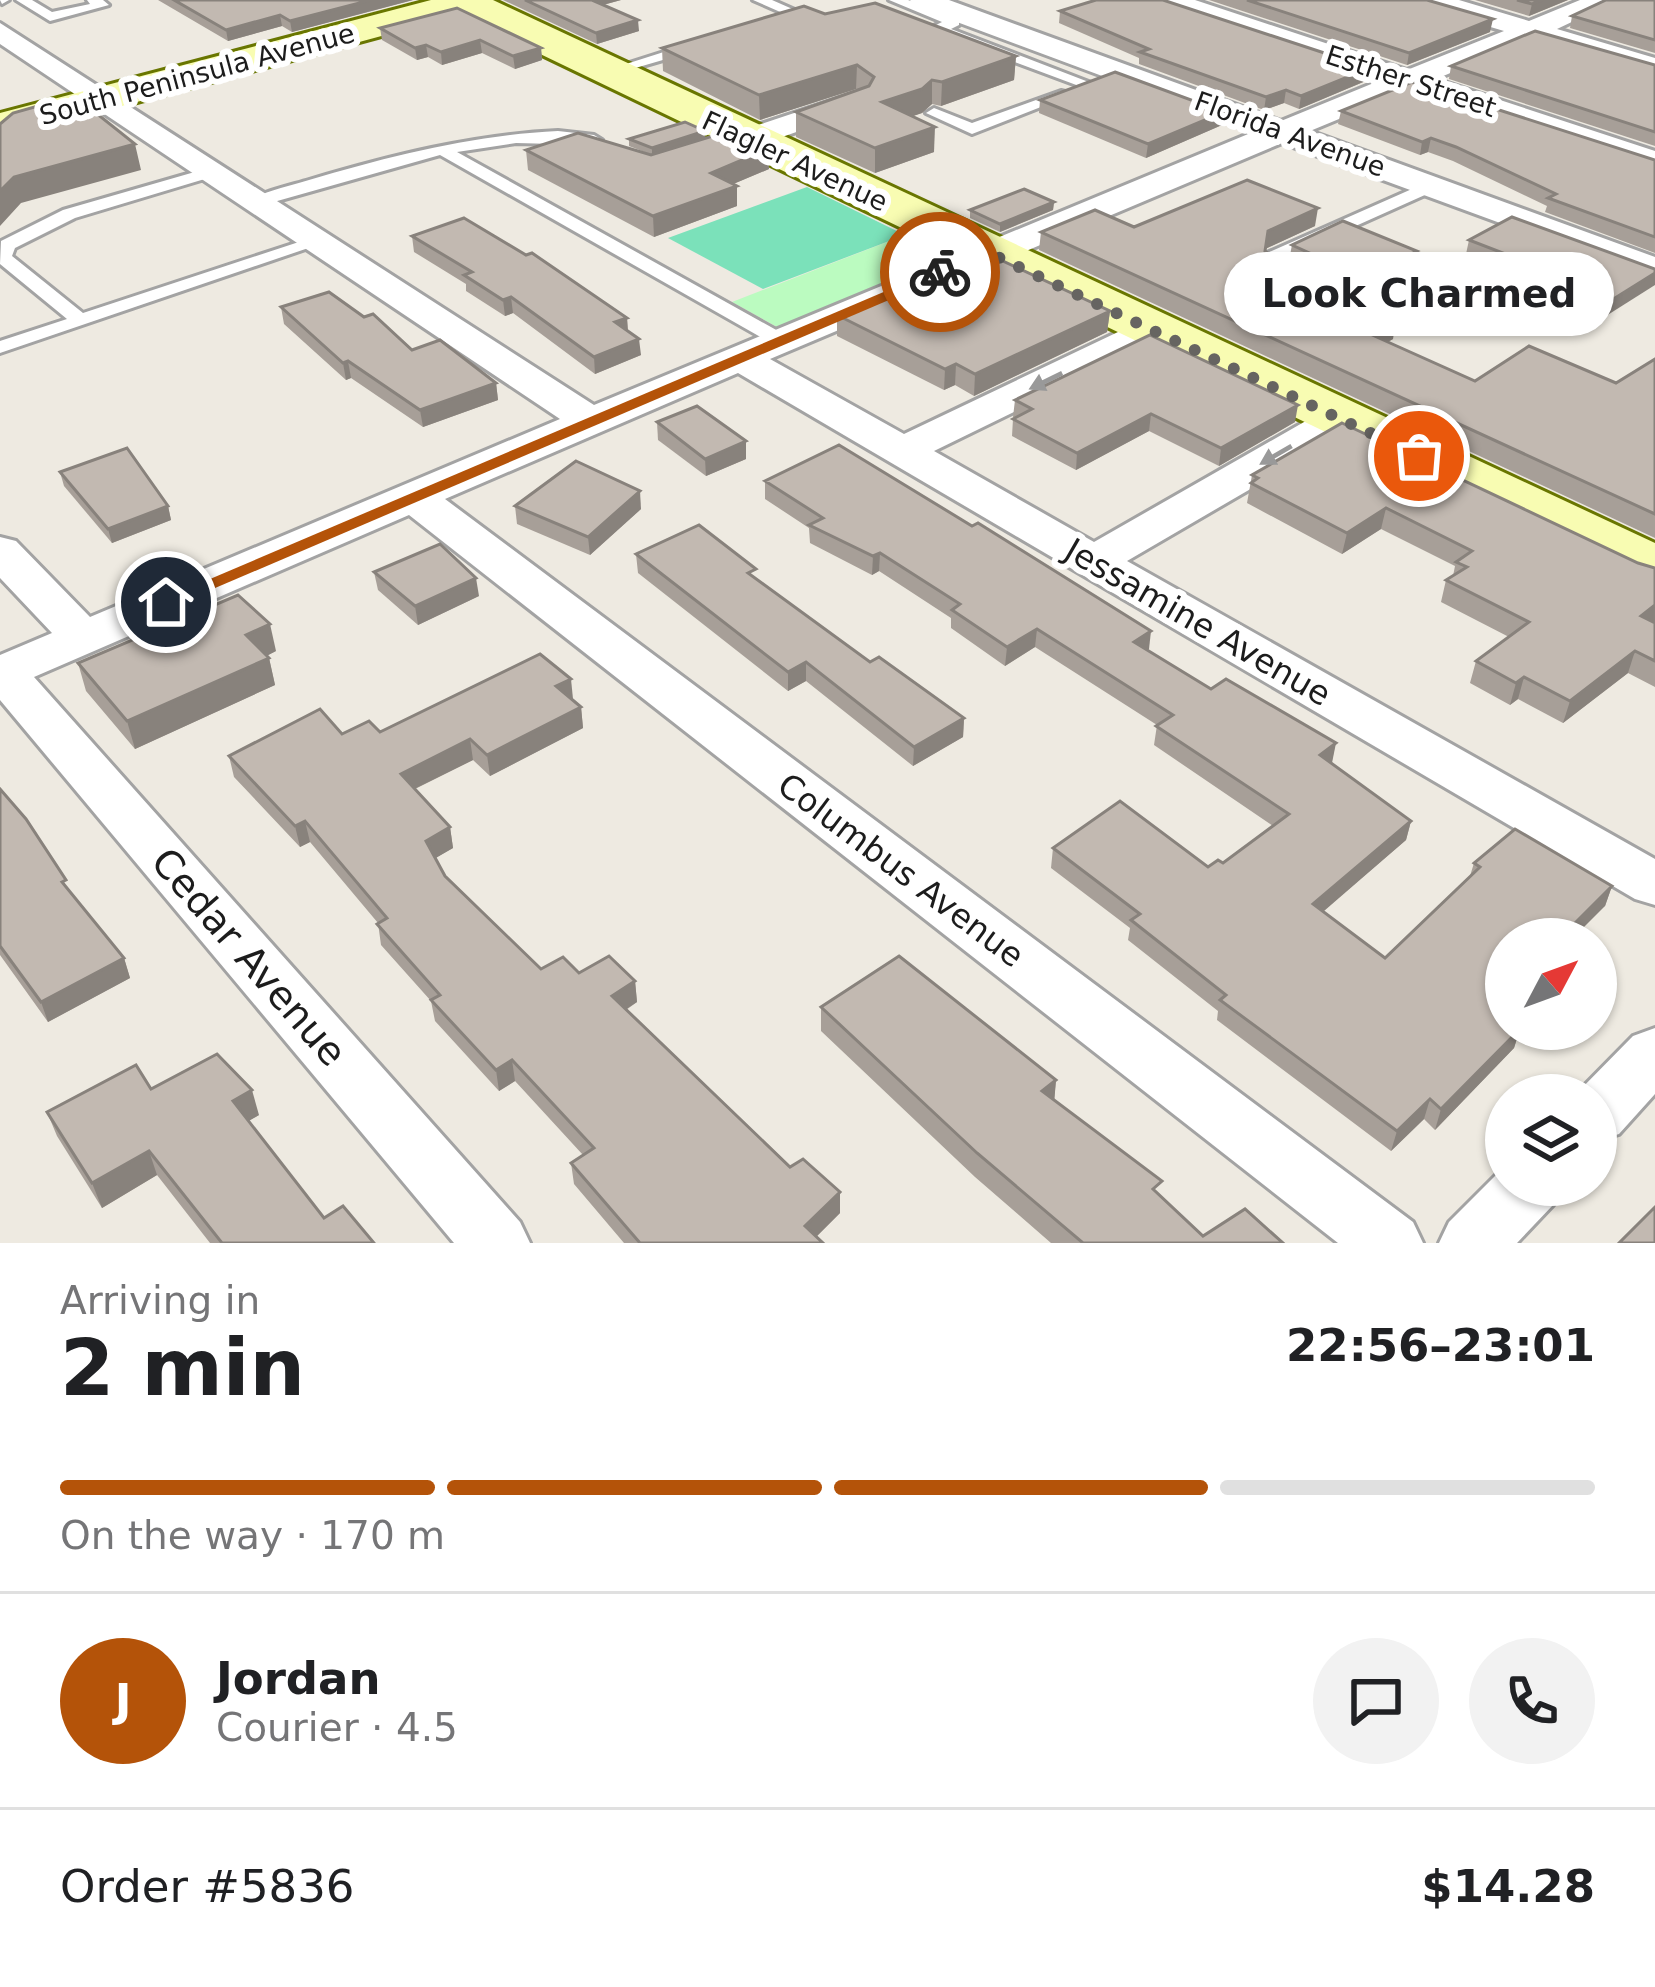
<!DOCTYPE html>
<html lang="en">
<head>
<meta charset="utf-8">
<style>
  body { margin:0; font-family:"DejaVu Sans",sans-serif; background:#f2f2f2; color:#202124; height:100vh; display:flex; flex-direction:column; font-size:45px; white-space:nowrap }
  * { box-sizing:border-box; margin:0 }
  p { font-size:39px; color:#757577 }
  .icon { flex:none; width:66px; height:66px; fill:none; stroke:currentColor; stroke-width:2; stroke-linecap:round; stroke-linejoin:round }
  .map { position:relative; height:1243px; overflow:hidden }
  .drawer { display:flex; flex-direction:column; background:#fff; flex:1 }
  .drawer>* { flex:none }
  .needle { width:78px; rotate:49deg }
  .controls { position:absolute; left:1485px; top:918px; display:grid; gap:24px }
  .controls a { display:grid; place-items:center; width:132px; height:132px; border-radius:50%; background:#fff; box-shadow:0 3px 9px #0004; font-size:60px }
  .pin { position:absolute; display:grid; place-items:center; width:102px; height:102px; color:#fff; margin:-51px; border:6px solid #fff; border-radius:50%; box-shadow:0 3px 12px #0007 }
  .courier { position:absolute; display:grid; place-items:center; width:120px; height:120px; margin:-60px; border:9px solid #b45309; border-radius:50%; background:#fff; color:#222; box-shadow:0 3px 15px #0007 }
  .bubble { position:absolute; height:84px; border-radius:42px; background:#fff; box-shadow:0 3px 9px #0004; font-size:39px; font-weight:700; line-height:84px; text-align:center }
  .head em { font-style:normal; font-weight:700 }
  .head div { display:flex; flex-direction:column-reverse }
  .head { display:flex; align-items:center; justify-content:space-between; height:204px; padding:0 60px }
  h1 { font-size:78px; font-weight:700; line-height:90px }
  .bar { display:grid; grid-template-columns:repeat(4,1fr); gap:18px 12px; align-content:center; height:144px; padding:0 60px }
  .bar i { height:15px; border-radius:9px; background:#e0e0e0 }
  .bar .current { background:#b45309 }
  .bar p { grid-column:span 4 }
  .line { display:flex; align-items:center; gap:30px; padding:0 60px; border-top:3px solid #e0e0e0 }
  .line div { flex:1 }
  .round { display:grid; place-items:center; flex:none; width:126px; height:126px; border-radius:63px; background:#f2f2f2 }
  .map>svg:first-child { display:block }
  .park { fill:#bbfbc0 }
  .pitch { fill:#7be1ba }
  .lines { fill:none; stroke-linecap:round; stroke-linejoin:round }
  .lane-casing { stroke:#a3a3a3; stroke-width:6 }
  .street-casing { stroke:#a3a3a3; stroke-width:6 }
  .secondary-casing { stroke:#697600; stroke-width:6 }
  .lane { fill:#fff; fill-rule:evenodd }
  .street { fill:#fff; fill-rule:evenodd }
  .secondary { fill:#f8fcb2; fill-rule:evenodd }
  .wall { fill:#a79f98 }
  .shaded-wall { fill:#88827c }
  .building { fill:#c2b9b1; stroke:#88827c; stroke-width:3 }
  .oneway { fill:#999 }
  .route { fill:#b45309 }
  .done { stroke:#666461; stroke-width:12; stroke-dasharray:0 21.6 }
  .labels { text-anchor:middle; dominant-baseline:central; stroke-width:12; stroke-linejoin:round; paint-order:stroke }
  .far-street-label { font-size:27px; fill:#1c1c1c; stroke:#fff }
  .street-label { font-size:33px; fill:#1c1c1c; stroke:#fff }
  .near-street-label { font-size:39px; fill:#1c1c1c; stroke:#fff }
</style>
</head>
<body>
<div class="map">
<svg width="1655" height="1243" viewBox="0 0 1655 1243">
  <rect width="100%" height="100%" fill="#eeeae1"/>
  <polygon class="park" points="905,235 947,256 777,327 732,302"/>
  <polygon class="pitch" points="807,187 905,235 763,289 668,238"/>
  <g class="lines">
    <defs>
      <g id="lane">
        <polygon points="0,0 9,0 2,4"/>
        <polygon points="16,0 32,0 52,12 90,4 87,0 103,0 109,5 50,21"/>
        <polygon points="753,0 772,0 822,22 810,25"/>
        <polygon points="889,0 908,0 959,19 959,25 951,29 1099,86 1087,89 934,32 934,26 942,22"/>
        <polygon points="692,43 697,44 697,50 608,76 601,72"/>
        <polygon points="1061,91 1074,94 972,134 926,113 934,108 972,123"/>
        <path d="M558,131L594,135L602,140L594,145L516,143L457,152L787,336V344H773L440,155L256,207L248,202C264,191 289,186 309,180C390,156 472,135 558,131Z"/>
        <polygon points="212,167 218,169 218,175 75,218 15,248 12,256 83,313 311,238 323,238 326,242 0,353 0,341 67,319 0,264 1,241 63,210"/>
        <polygon points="1430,181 1438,186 1436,190 1282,259 1298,272 1298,280 1286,280 1265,266 1267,253"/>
        <polygon points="1368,302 1416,322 1419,326 1409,332 1361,312 1359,308"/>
      </g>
      <g id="street">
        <polygon points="910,0 949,0 1281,121 1381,80 1158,6 1154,0 1195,0 1407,70 1504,31 1420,6 1416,0 1459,0 1529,21 1580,0 1618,0 1557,29 1655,58 1655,76 1532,39 1436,79 1655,151 1655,172 1409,90 1310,131 1655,257 1655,280 1282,143 770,359 904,434 1139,322 1165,322 1171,330 1165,338 934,451 1094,542 1325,410 1340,407 1355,410 1361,419 1355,428 1127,561 1655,859 1655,905 1635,899 738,373 445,499 1413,1222 1423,1243 1338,1243 409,515 34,677 520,1222 530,1243 454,1243 0,700 0,655 52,633 0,578 0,537 16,541 90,617 560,419 0,44 0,23 594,405 1253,132 914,6"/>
        <polygon points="854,93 869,102 865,108 748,149 732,139 737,132"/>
        <polygon points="1655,1028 1655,1094 1619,1134 1596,1141 1596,1095 1575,1095 1633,1036"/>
        <polygon points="1506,1165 1506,1185 1562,1185 1553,1205 1517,1243 1439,1243 1449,1222"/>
      </g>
      <polygon id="secondary" points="431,0 493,0 1655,543 1655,586 1633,580 459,15 0,139 0,113"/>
    </defs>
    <use href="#lane" class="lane-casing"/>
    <use href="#street" class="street-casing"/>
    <use href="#secondary" class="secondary-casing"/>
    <use href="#lane" class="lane"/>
    <use href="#street" class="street"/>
    <use href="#secondary" class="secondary"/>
  </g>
  <g class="wall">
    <polygon points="158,0 413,0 292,32 282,26 228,41"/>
    <polygon points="503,0 621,0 603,5 639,31 597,44"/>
    <polygon points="1209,0 1427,0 1490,32 1407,65"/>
    <polygon points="1475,0 1568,0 1529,16"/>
    <polygon points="1655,0 1655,53 1570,28 1572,16"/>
    <polygon points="1060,11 1368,80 1299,109 1284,103 1264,110 1139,64 1139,58 1059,23"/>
    <polygon points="825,14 1016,56 1014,80 941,106 932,104 922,113 912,116 934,152 875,173 796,137 796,112 858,90 856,89 760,120 663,71 662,48"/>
    <polygon points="380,28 541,48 542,60 515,69 482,53 442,65 428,57 417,60 382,40"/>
    <polygon points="1655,65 1655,146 1449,79 1451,66"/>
    <polygon points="1040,100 1222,125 1146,158 1039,113"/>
    <polygon points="1341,111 1655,160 1655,253 1545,212 1547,206 1453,161 1428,152 1420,155 1338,124"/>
    <polygon points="705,131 705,138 769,169 733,184 737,186 737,206 654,237 528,170 526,150 652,155 629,146 629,139"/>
    <polygon points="1054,202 1053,210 1000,232 970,218 970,210"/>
    <polygon points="1315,226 1265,249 1265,251 1280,263 1336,286 1335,294 1393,339 1388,342 1475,381 1616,383 1655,359 1655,538 1039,250 1041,232 1134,227"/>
    <polygon points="412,236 627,318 628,331 641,355 595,374 513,313 505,316 466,291 466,284 414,252"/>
    <polygon points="1469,240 1655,269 1587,328 1526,302 1530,288 1538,283 1466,254"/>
    <polygon points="1292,245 1417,251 1414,267 1359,293 1289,260"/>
    <polygon points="281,307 412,350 496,383 498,400 423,427 351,378 346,380 284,324"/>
    <polygon points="1110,311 1107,332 974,396 955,385 944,390 837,336 837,315"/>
    <polygon points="1015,400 1295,422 1219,466 1149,431 1076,470 1012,436 1013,419 1015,418 1013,417"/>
    <polygon points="657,422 746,441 746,459 706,476 658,440"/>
    <polygon points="60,472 168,506 171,520 112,543 64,486"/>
    <polygon points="1252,475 1638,563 1655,623 1655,687 1628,673 1563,723 1518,699 1510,705 1470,683 1476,661 1509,637 1441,602 1446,580 1453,576 1455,566 1381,529 1342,554 1247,503"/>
    <polygon points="765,481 1149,649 1147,651 1331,763 1411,821 1406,840 1323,911 1385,958 1470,876 1474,863 1612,886 1605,906 1506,939 1506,1029 1520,1029 1514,1048 1435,1130 1424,1119 1391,1151 1217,1020 1218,1011 1128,940 1130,928 1051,868 1053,848 1208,867 1223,863 1273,826 1154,745 1157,725 1035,647 1005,666 951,628 951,618 879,571 872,575 810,543 809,528 765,499"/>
    <polygon points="515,506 641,509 590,555 517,524"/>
    <polygon points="636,554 757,579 870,662 964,718 963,737 913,766 806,681 788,691 638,573"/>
    <polygon points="374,572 479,596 418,625 378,590"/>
    <polygon points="276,651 266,656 269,658 275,685 135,749 86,691 78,663"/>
    <polygon points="573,699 581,707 583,728 490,776 473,760 415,789 450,827 453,848 435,858 445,876 541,969 635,981 637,1002 626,1010 840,1213 816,1237 823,1243 624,1243 574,1184 571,1163 583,1155 515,1081 499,1091 435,1021 431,1001 381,945 378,923 310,842 300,847 234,777 229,756 342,734 380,732"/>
    <polygon points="0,789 69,891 124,958 130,978 48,1022 0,955"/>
    <polygon points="821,1007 1056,1080 1054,1100 1203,1236 1283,1243 1051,1243 975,1177 821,1031"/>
    <polygon points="151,1089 259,1115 248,1121 324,1218 374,1243 210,1243 157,1175 102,1208 57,1136 47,1112"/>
  </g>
  <g class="shaded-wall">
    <polygon points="371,0 413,0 292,32 290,21"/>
    <polygon points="588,0 621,0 588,9"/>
    <polygon points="1542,0 1568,0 1529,16 1532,4"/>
    <polygon points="280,15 282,26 228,41 226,30"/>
    <polygon points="1493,19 1490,32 1407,65 1409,53"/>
    <polygon points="638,20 639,31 597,44 596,33"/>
    <polygon points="480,40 482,53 442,65 441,52"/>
    <polygon points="426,45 428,57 417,60 415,48"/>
    <polygon points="541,48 542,60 515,69 513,56"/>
    <polygon points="1016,56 1014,80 941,106 942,82"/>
    <polygon points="857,65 856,89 760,120 759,95"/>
    <polygon points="1370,68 1368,80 1299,109 1301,96"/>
    <polygon points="932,80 932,104 922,113 882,127 882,102"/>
    <polygon points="1286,90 1284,103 1264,110 1266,97"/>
    <polygon points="1224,112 1222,125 1146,158 1148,144"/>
    <polygon points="935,127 934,152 875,173 875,148"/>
    <polygon points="705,131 705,138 652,155 652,148"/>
    <polygon points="1431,138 1428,152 1420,155 1422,142"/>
    <polygon points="135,144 141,170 21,203 0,226 0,191 14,177"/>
    <polygon points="768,149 769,169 712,193 711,173"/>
    <polygon points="737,186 737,206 654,237 653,216"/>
    <polygon points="1054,202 1053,210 1000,232 1000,224"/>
    <polygon points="1318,208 1315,226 1265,249 1268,231"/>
    <polygon points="1417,251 1414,267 1359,293 1362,277"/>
    <polygon points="1655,273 1655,285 1587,328 1591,313"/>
    <polygon points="511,297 513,313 505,316 503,300"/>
    <polygon points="1110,311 1107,332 974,396 975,374"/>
    <polygon points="627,318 628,334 615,322"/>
    <polygon points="1396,320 1393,339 1367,353 1370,334"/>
    <polygon points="639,339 641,355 595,374 594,357"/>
    <polygon points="348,361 351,378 346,380 343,363"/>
    <polygon points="956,364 955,385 944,390 945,369"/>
    <polygon points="496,383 498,400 423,427 420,410"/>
    <polygon points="1298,405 1295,422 1219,466 1221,448"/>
    <polygon points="1151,414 1149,431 1076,470 1077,453"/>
    <polygon points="746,441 746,459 706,476 705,459"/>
    <polygon points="640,491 641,509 590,555 588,537"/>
    <polygon points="168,506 171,520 112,543 108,529"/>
    <polygon points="1386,508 1381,529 1342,554 1347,533"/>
    <polygon points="880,553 879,571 872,575 873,556"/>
    <polygon points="476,578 479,596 418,625 415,606"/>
    <polygon points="1655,605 1655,622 1641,616"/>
    <polygon points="270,624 276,651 253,663 246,635"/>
    <polygon points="1037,629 1035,647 1005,666 1007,647"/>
    <polygon points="1151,631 1149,649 1131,661 1134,642"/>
    <polygon points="1635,651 1628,673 1563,723 1570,701"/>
    <polygon points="269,658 275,685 135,749 127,721"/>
    <polygon points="806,662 806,681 788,691 788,672"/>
    <polygon points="1524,677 1518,699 1510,705 1516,683"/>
    <polygon points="571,679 573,699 558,707 556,686"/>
    <polygon points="581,707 583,728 490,776 487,755"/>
    <polygon points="964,718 963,737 913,766 914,747"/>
    <polygon points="470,739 473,760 404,794 401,774"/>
    <polygon points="1336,743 1332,763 1320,755"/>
    <polygon points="305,821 310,842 300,847 295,826"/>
    <polygon points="1411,821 1406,840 1309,924 1313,904"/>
    <polygon points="450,827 453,848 429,862 426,841"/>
    <polygon points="1612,886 1605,906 1572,939 1559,939"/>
    <polygon points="124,958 130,978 48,1022 41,1002"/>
    <polygon points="635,981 637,1002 614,1017 612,996"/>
    <polygon points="1520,1029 1514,1048 1435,1130 1441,1109"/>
    <polygon points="512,1060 515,1081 499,1091 496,1070"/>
    <polygon points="1056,1080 1054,1104 1042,1091"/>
    <polygon points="252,1090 259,1115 240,1126 233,1101"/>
    <polygon points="1430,1099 1424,1119 1391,1151 1397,1131"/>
    <polygon points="149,1151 157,1175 102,1208 92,1183"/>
    <polygon points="840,1192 840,1213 810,1243 805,1226"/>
  </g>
  <g class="building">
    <polygon points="174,0 371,0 290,21 280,15 226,30"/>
    <polygon points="525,0 592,0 638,20 596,33"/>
    <polygon points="1096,0 1163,0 1370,68 1301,96 1286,90 1266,97 1140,52 1149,49 1060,11"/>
    <polygon points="1247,0 1427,0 1493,19 1409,53"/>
    <polygon points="1517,0 1542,0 1532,4"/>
    <polygon points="1606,0 1655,0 1655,40 1572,16"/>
    <polygon points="875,3 1016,56 942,82 932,80 922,89 882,102 935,127 875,148 796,112 869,86 874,77 857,65 759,95 662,48 804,6 825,14"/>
    <polygon points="457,8 541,48 513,56 480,40 441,52 426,45 415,48 380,28"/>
    <polygon points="1535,31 1655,65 1655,132 1451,66"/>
    <polygon points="1115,72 1224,112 1148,144 1040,100"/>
    <polygon points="1412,82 1655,160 1655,237 1548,198 1556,194 1456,147 1431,138 1422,142 1341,111"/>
    <polygon points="38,106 91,109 135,144 14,177 0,191 0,124 13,113"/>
    <polygon points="685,122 705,131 652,148 629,139"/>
    <polygon points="729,131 768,149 711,173 737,186 653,216 526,150 578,133 651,155"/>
    <polygon points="1247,180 1318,208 1268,231 1265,251 1280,263 1336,286 1328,291 1396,320 1370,334 1475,381 1529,346 1616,383 1655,359 1655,514 1041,232 1095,210 1134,227"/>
    <polygon points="1024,189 1054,202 1000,224 970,210"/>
    <polygon points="1512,217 1655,269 1655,273 1591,313 1530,288 1555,273 1469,240"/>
    <polygon points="464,218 526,255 532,253 627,318 615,322 639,339 594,357 511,297 503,300 464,275 472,272 412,236"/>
    <polygon points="1343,221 1417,251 1362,277 1292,245"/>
    <polygon points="990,255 1110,311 975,374 956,364 945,369 837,315"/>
    <polygon points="329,292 364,317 373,314 412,350 440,340 496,383 420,410 348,361 343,363 281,307"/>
    <polygon points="1150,335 1298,405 1221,448 1151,414 1077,453 1013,419 1032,409 1015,400"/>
    <polygon points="697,406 746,441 705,459 657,422"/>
    <polygon points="1342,423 1638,563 1655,568 1655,605 1641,616 1655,623 1655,661 1635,651 1570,701 1524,677 1516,683 1476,661 1529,622 1446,580 1467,567 1456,562 1472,551 1386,508 1347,533 1251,483 1258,478 1252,475"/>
    <polygon points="839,445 972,526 978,523 1151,631 1134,642 1211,689 1226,679 1336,743 1320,755 1411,821 1313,904 1385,958 1480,867 1474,863 1515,829 1612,886 1559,939 1506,939 1506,1010 1501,1016 1506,1019 1506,1029 1520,1029 1441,1109 1430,1099 1397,1131 1220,1000 1226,995 1131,920 1140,914 1053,848 1120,801 1208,867 1218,860 1223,863 1289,814 1156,726 1173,715 1037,629 1007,647 952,610 960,604 880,553 873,556 809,525 823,518 765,481"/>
    <polygon points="127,448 168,506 108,529 60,472"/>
    <polygon points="576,461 640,491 588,537 515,506"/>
    <polygon points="699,525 756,569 748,573 870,662 879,657 964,718 914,747 806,662 788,672 636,554"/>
    <polygon points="440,544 476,578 415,606 374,572"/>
    <polygon points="238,595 270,624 246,635 269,658 127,721 78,663"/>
    <polygon points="540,654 571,679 556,686 581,707 487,755 470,739 401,774 450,827 426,841 445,876 541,969 563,957 579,973 609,956 635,981 612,996 790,1167 803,1159 840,1192 805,1226 823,1243 640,1243 571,1163 594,1148 512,1060 496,1070 431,1000 440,995 377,924 387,918 305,821 295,826 229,756 320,709 342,734 369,721 380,732"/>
    <polygon points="0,789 26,819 66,880 62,882 124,958 41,1002 0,946"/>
    <polygon points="899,956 1056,1080 1042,1091 1162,1181 1153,1189 1203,1236 1245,1209 1283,1243 1083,1243 977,1153 821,1007"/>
    <polygon points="217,1054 252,1090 233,1101 324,1218 343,1206 374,1243 222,1243 149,1151 92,1183 47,1112 136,1065 151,1089"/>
    <polygon points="1655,1207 1655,1243 1619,1243"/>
  </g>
  <defs><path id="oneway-solid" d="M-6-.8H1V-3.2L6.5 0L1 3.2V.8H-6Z" transform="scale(3)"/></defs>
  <g class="oneway">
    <use href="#oneway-solid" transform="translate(1046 381) rotate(154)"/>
    <use href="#oneway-solid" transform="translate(1276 455) rotate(150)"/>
  </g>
  <polygon class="route" points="940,268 945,276 173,606 156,602"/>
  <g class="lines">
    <polyline class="done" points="940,272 987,252 1419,456"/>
  </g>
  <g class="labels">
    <g class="far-street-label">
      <text transform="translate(197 74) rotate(-15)">South Peninsula Avenue</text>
      <text transform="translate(1411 81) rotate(18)">Esther Street</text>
      <text transform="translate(1290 134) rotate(20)">Florida Avenue</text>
      <text transform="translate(795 161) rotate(25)">Flagler Avenue</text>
    </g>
    <g class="street-label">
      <text transform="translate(1198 622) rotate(30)">Jessamine Avenue</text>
      <text transform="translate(901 870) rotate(37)">Columbus Avenue</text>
    </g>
    <g class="near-street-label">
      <text transform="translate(249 957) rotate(49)">Cedar Avenue</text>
    </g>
  </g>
</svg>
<div class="controls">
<a><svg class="needle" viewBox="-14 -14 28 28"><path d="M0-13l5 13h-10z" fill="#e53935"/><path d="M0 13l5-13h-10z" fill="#757577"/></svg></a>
<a><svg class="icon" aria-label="layers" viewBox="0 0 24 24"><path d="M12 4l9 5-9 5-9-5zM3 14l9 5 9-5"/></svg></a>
</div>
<div class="pin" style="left:1419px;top:456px;background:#ea580c"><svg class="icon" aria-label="bag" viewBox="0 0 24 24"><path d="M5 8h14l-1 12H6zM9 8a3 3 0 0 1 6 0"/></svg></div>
<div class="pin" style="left:166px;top:602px;background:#1f2937"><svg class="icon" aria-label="home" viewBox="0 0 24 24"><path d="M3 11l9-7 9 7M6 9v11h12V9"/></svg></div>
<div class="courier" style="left:940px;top:272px"><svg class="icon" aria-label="bike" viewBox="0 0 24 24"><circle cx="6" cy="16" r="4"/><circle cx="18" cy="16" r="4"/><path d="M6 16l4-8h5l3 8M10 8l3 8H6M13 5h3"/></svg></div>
<div class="bubble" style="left:1224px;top:252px;width:390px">Look Charmed</div>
</div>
<section class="drawer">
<div class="head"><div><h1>2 min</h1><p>Arriving in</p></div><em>22:56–23:01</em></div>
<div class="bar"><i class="current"></i><i class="current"></i><i class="current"></i><i></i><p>On the way · 170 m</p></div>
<div class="line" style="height:216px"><b class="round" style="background:#b45309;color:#fff">J</b><div><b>Jordan</b><p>Courier · 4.5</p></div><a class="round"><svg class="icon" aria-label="chat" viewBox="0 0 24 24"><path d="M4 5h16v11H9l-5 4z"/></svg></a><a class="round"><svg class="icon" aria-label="phone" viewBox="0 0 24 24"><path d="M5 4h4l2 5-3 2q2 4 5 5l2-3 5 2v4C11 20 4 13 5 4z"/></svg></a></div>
<div class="line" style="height:156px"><div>Order #5836</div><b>$14.28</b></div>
</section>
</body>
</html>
